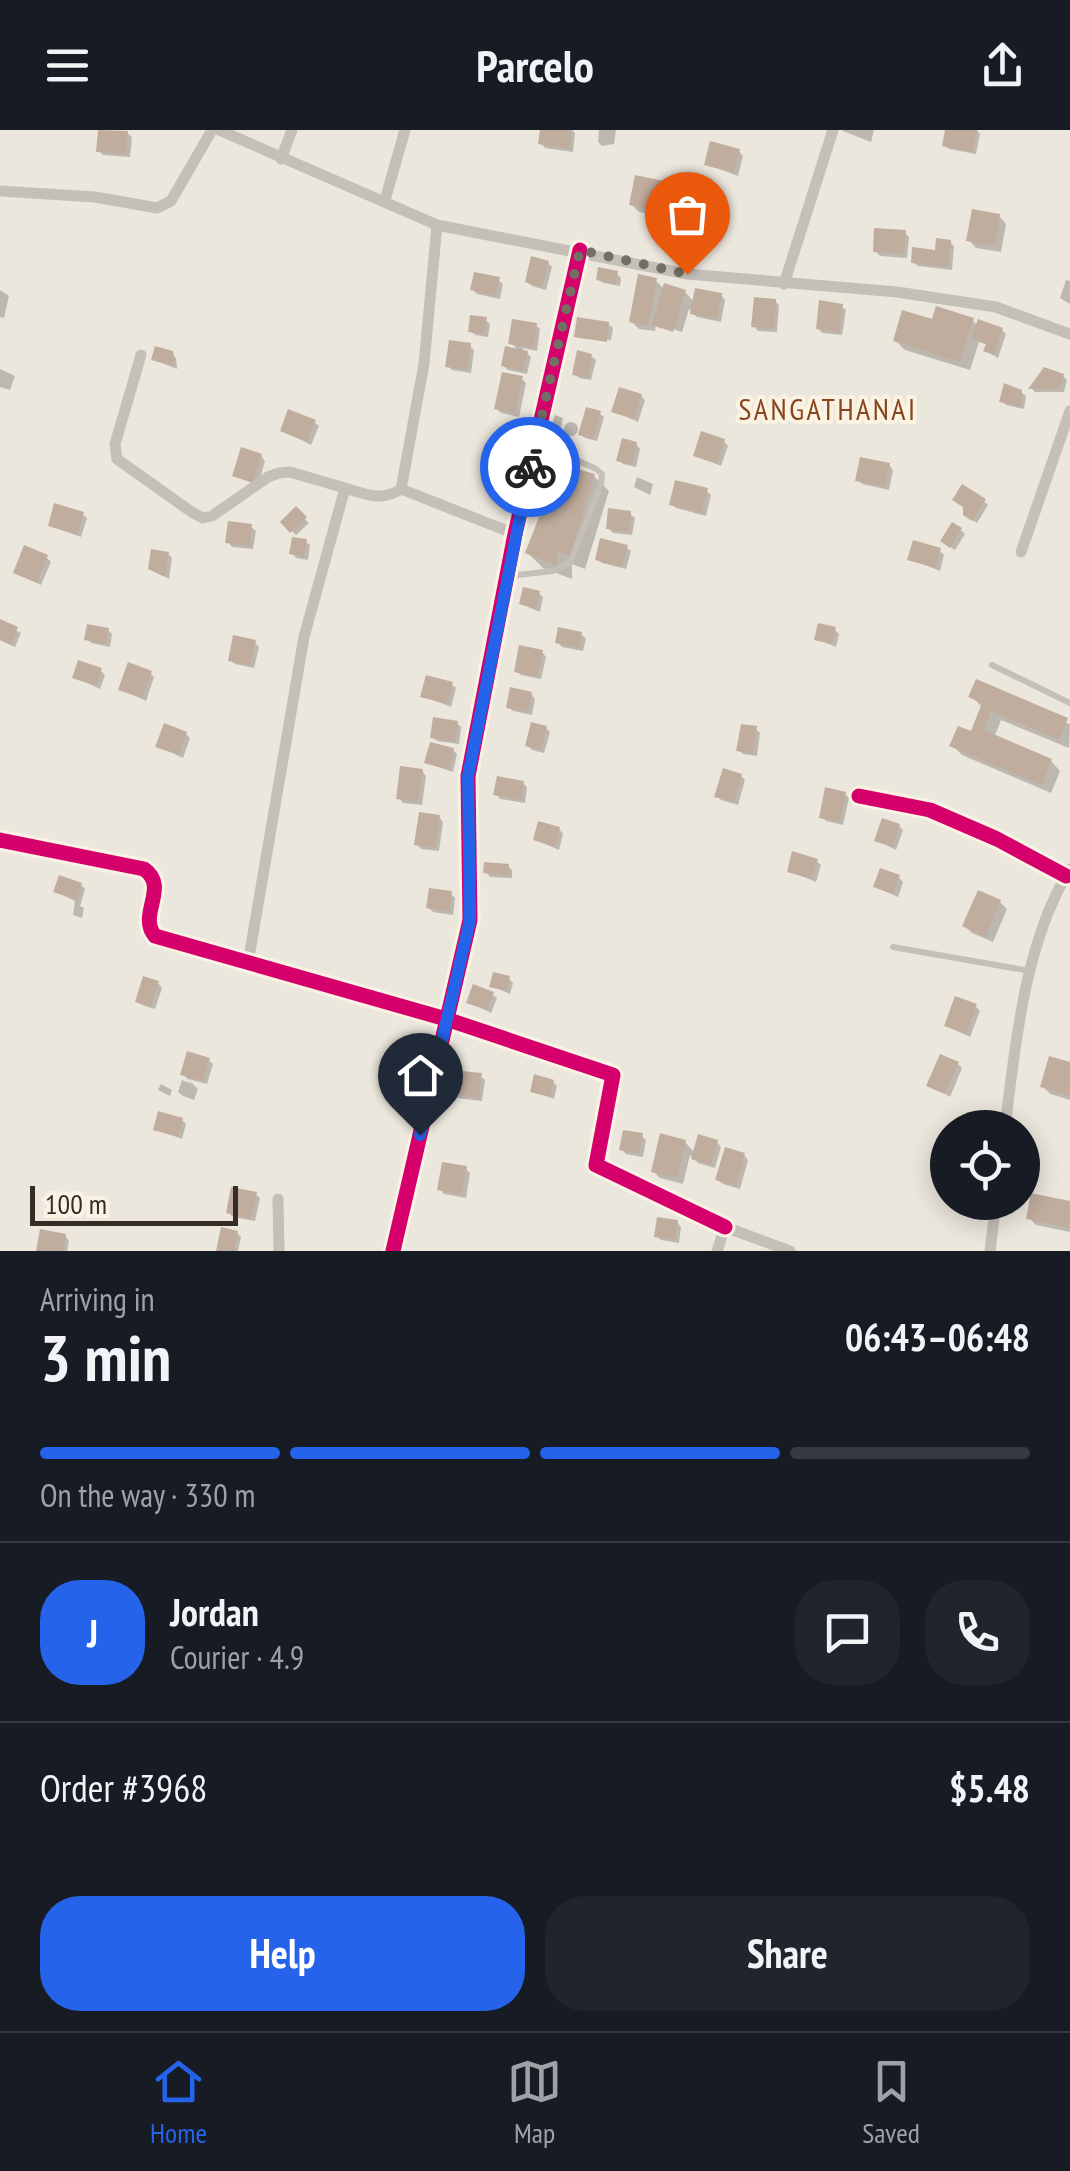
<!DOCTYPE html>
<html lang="en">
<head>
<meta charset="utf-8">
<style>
  body { margin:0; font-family:"PT Sans Narrow",sans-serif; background:#20242c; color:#f1f3f6; height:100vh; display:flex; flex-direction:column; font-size:38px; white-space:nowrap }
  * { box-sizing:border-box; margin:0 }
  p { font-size:32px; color:#9ea1a6 }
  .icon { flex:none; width:55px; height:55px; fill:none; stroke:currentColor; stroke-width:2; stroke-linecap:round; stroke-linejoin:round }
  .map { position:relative; height:1121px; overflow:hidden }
  .details { display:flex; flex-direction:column; background:#171b24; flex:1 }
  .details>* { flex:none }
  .tools { position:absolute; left:930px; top:980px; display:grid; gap:20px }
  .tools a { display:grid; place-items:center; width:110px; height:110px; border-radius:50%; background:#171b24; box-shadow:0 5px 25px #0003; font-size:50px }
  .scale { position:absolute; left:30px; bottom:25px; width:208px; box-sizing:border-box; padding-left:10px; border:5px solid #352d25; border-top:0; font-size:28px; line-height:35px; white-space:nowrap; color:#352d25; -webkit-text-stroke:8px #faf3e4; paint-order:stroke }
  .pin { position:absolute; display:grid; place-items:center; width:85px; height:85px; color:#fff; margin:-102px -42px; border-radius:50% 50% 50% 0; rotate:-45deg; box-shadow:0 0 10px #0007 }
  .pin .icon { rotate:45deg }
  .courier { position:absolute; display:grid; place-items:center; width:100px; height:100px; margin:-50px; border:8px solid #2563eb; border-radius:50%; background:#fff; color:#222; box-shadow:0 2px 12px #0007 }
  .summary em { font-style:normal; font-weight:600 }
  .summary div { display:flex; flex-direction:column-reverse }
  .summary { display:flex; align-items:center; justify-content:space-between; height:170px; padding:0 40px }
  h1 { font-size:65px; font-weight:600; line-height:75px }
  .bar { display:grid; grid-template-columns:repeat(4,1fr); gap:15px 10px; align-content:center; height:120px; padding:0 40px }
  .bar i { height:12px; border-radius:8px; background:#363941 }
  .bar .active { background:#2563eb }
  .bar p { grid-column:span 4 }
  .line { display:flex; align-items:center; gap:25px; padding:0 40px; border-top:2px solid #363941 }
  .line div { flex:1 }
  .round { display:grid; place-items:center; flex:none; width:105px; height:105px; border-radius:40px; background:#20242c }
  .button { display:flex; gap:20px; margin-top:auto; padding:20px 40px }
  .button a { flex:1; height:115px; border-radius:40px; background:#2563eb; color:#fff; font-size:40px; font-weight:600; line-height:115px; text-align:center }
  .button a+a { background:#20242c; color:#f1f3f6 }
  header { display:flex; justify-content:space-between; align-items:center; height:130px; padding:0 40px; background:#171b24; font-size:45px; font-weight:600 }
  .tabs { display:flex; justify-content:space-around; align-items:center; height:140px; border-top:2px solid #363941; background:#171b24; font-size:28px; color:#9ea1a6 }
  .tabs a { display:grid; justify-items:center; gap:5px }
  .tabs .active { color:#2563eb }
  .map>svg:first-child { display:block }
  .shadow { fill:#0003 }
  .building { fill:#c1ad9e }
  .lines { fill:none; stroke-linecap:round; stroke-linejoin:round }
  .lane { stroke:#c4bfb7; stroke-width:6 }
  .street { stroke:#c4bfb7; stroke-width:11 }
  .cycleway-casing { stroke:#faf3e4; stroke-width:21 }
  .cycleway { stroke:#d6006c; stroke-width:15 }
  .done { stroke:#756e65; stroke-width:10; stroke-dasharray:0 18 }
  .route { stroke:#2563eb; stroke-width:12 }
  .labels { text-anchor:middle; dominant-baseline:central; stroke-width:8; stroke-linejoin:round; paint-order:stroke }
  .quarter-label { font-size:30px; letter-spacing:2.5px; fill:#88441b; stroke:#faf3e4 }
</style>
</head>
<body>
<header><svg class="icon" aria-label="menu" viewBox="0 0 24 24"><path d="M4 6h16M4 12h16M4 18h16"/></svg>Parcelo<svg class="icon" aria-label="share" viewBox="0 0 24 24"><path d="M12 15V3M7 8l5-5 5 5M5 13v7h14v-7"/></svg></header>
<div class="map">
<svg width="1070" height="1121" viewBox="0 0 1070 1121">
  <rect width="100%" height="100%" fill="#ece7dd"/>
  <g class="shadow">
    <polygon points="543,0 572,0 575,3 573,22 545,18 541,13"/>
    <polygon points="599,0 616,0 614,14 602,16 598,12"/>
    <polygon points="874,0 871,12 843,1 843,0"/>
    <polygon points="948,0 977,0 980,4 976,24 949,19 945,15"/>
    <polygon points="127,3 132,7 130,27 103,25 99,21"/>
    <polygon points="739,21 743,26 738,46 706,34"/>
    <polygon points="663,53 670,60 665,87 639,82 632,75"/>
    <polygon points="708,75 715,83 711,98 716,103 713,117 685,111 678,104"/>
    <polygon points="999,86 1006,94 1001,122 976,118 969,110"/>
    <polygon points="904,102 909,107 907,128 880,126 875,121"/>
    <polygon points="950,112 954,116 952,140 918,136 913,132 937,122"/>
    <polygon points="548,133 552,137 546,160 532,156 527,152"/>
    <polygon points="617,144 621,148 620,156 603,153 598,149"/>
    <polygon points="498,150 503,154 500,169 477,164 473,160"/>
    <polygon points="655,150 665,160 685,162 694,172 721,165 725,170 721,192 697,187 689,179 682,202 660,195 660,199 656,195 655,201 639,199 632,192"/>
    <polygon points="1066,150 1070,151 1070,174 1060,168"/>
    <polygon points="0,160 9,166 4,188 0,187"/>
    <polygon points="775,171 779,175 777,202 758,201 754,196"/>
    <polygon points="841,176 846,180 842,205 822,203 818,198"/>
    <polygon points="485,190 490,194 488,207 475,205 471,201"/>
    <polygon points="579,190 608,194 613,198 611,210 578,208"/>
    <polygon points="972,190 978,196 1002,200 1006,204 998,228 986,221 988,215 979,212 970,240 905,220 896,211 934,192"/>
    <polygon points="536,195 540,199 537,221 522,218 531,227 527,244 508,240 503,235 519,221 511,213"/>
    <polygon points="470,216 474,220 471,243 452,240 448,236"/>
    <polygon points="171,223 176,228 177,239 154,230"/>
    <polygon points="591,226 596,230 591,250 579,248 575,244"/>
    <polygon points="0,239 15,246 10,260 0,257"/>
    <polygon points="1063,246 1067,250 1064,262 1035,262 1032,259"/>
    <polygon points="522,249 526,253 519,287 501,283 497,279"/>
    <polygon points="1021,262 1026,266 1024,279 1006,275 1002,271"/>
    <polygon points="641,266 645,270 638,292 614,281"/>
    <polygon points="599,283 604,287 597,311 585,308 581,304"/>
    <polygon points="555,285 563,288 559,305 550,301"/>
    <polygon points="314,292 319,296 311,315 283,300"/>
    <circle cx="571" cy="299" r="7"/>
    <polygon points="724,311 728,316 721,336 696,325"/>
    <polygon points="636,314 640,319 636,337 623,334 619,330"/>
    <polygon points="261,326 265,331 258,355 235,345"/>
    <polygon points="889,335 893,340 889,360 862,354 858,350"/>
    <polygon points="594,346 609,361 585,439 572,434 572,449 543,438 528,423 554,355 548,350"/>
    <polygon points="637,347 653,354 650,365 634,357"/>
    <polygon points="707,361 711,365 706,386 676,378 672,374"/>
    <polygon points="984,371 988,375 977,393 970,389 966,378"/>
    <polygon points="296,380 309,393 296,405 283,392"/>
    <polygon points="82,384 87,388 81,407 50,395"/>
    <polygon points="630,384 635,388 632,405 613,403 608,398"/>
    <polygon points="251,397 256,401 253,419 232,417 228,412"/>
    <polygon points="961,400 965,404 955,420 947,415"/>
    <polygon points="305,411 310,415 308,430 296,428 292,423"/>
    <polygon points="626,417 631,421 626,439 602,433 597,429"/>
    <polygon points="940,421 944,425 940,441 910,429"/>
    <polygon points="168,424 172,428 169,449 151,439"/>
    <polygon points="47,428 51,432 41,455 16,442"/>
    <polygon points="539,463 543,467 540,482 521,474"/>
    <polygon points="0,492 21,503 15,517 0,510"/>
    <polygon points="108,500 112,504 110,517 91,513 87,509"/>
    <polygon points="835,500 839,504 836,517 817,509"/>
    <polygon points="581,504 586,509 583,521 562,517 558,513"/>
    <polygon points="254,512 259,517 254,538 235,534 230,530"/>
    <polygon points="542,522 546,527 541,549 521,545 517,541"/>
    <polygon points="100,540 105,545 100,559 75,547"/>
    <polygon points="150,543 154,547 146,571 121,559"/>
    <polygon points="451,554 456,558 451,577 423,566"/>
    <polygon points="531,564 535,569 532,585 513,581 508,577"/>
    <polygon points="971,566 1070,594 1069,618 1001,590 994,608 1051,631 1060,641 1051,663 962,625 952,615 972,605 981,576"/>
    <polygon points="457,593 461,597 459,614 437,611 433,607"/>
    <polygon points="546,598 550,602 544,623 532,620 528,616"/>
    <polygon points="756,599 760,603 757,626 743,624 739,620"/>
    <polygon points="186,604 190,608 183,628 158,616"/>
    <polygon points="453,620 457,624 453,642 427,633"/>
    <polygon points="422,641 426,646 422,675 403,673 399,668"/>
    <polygon points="741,646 745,650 738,675 721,670 717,666"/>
    <polygon points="523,653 527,657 525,673 500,669 496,664"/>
    <polygon points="845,664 849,668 843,695 826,691 822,687"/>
    <polygon points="439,687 443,692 439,721 421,719 417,714"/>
    <polygon points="899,696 903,700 896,720 877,710"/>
    <polygon points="559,699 563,704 559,720 536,710"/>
    <polygon points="816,731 821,735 816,752 789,741"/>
    <polygon points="508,736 512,740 512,748 490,747 486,742"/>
    <polygon points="898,747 903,752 898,767 876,757"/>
    <polygon points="81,755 85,759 80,776 84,778 82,788 73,785 75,771 56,762"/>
    <polygon points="451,764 455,768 453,785 433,782 429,778"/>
    <polygon points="1000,772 1007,779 993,812 972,803 965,796"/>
    <polygon points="509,849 513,853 510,864 492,856"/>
    <polygon points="158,853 162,858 155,879 142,875 138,871"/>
    <polygon points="492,864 497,868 491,883 469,872"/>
    <polygon points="976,877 980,881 970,907 947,896"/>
    <polygon points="208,930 213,934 207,954 188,949 198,959 194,970 183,966 178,962 182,950 192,954 183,944"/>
    <polygon points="958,934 962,938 950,967 929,955"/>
    <polygon points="1070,935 1070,970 1050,964 1043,956"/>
    <polygon points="480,946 485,950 482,971 456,968 451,963"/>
    <polygon points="553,952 557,956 554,969 532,961"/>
    <polygon points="161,954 172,960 170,966 158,960"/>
    <polygon points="182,990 186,994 182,1009 156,999"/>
    <polygon points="641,1005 646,1010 643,1027 626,1024 622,1020"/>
    <polygon points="685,1012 695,1023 717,1012 721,1017 715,1038 698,1033 690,1025 683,1054 660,1048 653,1041"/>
    <polygon points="744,1025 748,1030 740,1059 723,1054 718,1050"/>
    <polygon points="466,1039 470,1043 466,1068 444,1064 440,1059"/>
    <polygon points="255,1064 260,1068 255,1091 233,1087 228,1082"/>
    <polygon points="1070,1073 1070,1102 1036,1095 1029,1088"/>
    <polygon points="677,1092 681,1097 679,1113 661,1110 657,1106"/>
    <polygon points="237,1103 241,1107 238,1121 218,1121"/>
    <polygon points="65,1106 69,1111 67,1121 38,1121"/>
  </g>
  <g class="building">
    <polygon points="98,0 128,1 126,24 96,22"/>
    <polygon points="540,0 572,0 569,19 538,14"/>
    <polygon points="945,0 977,0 972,22 942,16"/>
    <polygon points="710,11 740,19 734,43 704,35"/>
    <polygon points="635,45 664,51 658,81 629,75"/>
    <polygon points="683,67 709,73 705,90 710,93 706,111 675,104"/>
    <polygon points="972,79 1000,84 995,116 966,111"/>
    <polygon points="874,98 906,100 904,124 873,122"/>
    <polygon points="936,108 951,110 948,137 911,133 912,117 935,120"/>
    <polygon points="531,126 549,131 542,157 525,152"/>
    <polygon points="598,137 618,141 616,154 596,150"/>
    <polygon points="474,142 500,147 496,166 470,160"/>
    <polygon points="638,144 657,148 648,196 629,192"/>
    <polygon points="664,153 686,160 673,202 652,195"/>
    <polygon points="695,158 722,163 717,189 690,184"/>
    <polygon points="754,167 776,169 774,199 751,197"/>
    <polygon points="819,170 843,174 839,202 816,199"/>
    <polygon points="936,176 974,188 960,232 893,211 902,180 932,189"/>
    <polygon points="470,185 487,187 484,204 468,202"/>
    <polygon points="577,187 609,192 607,212 574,207"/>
    <polygon points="512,189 537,193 533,218 508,214"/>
    <polygon points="978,189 1003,198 994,225 983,221 986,214 971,208"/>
    <polygon points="449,210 471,213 467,240 445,237"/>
    <polygon points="155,216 173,221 175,236 151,230"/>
    <polygon points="505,216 528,221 523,241 501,236"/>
    <polygon points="577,220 592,224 588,248 572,245"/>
    <polygon points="1044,237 1064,244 1060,259 1028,259"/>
    <polygon points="502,242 523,246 515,284 494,279"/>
    <polygon points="1004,253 1022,260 1021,277 999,272"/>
    <polygon points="619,257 642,264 634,289 611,282"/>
    <polygon points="586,277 601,281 593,309 578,305"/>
    <polygon points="288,279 316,290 307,312 280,301"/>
    <polygon points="701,301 725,309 717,334 693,326"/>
    <polygon points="622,308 637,312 632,335 616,331"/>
    <polygon points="241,317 262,324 253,353 232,346"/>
    <polygon points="860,327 890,333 885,357 855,351"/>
    <polygon points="553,332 595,344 570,426 558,421 557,436 525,423 553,351 545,350"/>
    <polygon points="675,350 708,358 702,383 669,375"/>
    <polygon points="962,354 986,369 972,391 963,385 963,377 952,370"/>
    <polygon points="54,373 84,382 77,405 48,396"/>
    <polygon points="296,376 307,387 290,403 280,392"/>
    <polygon points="608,378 631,381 629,402 606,399"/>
    <polygon points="228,391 252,394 250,416 225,413"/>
    <polygon points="952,392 962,398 950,418 940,411"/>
    <polygon points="292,407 307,409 304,427 289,424"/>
    <polygon points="600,408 628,415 622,437 595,430"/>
    <polygon points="913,410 941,418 936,438 907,430"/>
    <polygon points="24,415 48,425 37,453 13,443"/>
    <polygon points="151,419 169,422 165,447 148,439"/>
    <polygon points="523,457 540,461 536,479 519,474"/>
    <polygon points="0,489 18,497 11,515 0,510"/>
    <polygon points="818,493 836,497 832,514 814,510"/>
    <polygon points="87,494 109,498 106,514 84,510"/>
    <polygon points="558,497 582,502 579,518 555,513"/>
    <polygon points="233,505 256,510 250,536 228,531"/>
    <polygon points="519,515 543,520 537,547 514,542"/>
    <polygon points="78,530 102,538 96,556 72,548"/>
    <polygon points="128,532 152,541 142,568 118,560"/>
    <polygon points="426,545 453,552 447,574 420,567"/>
    <polygon points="976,549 1068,588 1059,610 991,581 984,600 1052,629 1041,655 949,616 958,596 971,601 982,573 968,567"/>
    <polygon points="510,557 532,562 528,582 506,578"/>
    <polygon points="433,587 458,591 455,611 430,608"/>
    <polygon points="531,592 547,596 541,620 525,616"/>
    <polygon points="164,593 187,602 179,625 155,617"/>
    <polygon points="741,594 757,596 753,624 736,621"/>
    <polygon points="430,612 454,618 449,640 424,633"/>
    <polygon points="400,636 423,639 418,672 396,669"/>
    <polygon points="723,638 742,644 734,672 714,667"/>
    <polygon points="497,646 524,651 521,670 493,665"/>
    <polygon points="825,657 846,662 840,692 819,688"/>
    <polygon points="419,682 440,685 435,718 414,715"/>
    <polygon points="882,688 900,694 892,717 874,711"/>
    <polygon points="538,691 560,697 555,717 533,710"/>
    <polygon points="792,721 818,729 812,749 787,742"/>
    <polygon points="484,732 509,734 508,745 483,743"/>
    <polygon points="880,738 900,745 893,764 873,757"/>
    <polygon points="59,745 82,753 77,770 53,762"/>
    <polygon points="429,758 452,761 450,782 426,778"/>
    <polygon points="978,760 1001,770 985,807 962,796"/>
    <polygon points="493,842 510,846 507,861 489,857"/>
    <polygon points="143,846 159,851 151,877 135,872"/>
    <polygon points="473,854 494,862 487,880 466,873"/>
    <polygon points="955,866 977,874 966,904 944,896"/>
    <polygon points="187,921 210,928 203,951 180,945"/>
    <polygon points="940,924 959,932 945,964 926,956"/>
    <polygon points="1049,926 1070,932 1070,966 1040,957"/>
    <polygon points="452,940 482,943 479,968 449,964"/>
    <polygon points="534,944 554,950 550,967 530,962"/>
    <polygon points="158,981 183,988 178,1007 153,1000"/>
    <polygon points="623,1000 643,1003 639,1024 619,1020"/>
    <polygon points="660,1003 686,1010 677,1048 651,1042"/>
    <polygon points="698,1004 718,1010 711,1035 691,1029"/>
    <polygon points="725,1017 745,1023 736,1056 715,1050"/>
    <polygon points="442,1032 467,1036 462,1065 437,1060"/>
    <polygon points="231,1057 257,1062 251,1089 226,1083"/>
    <polygon points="1031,1063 1070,1071 1070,1098 1026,1089"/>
    <polygon points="657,1087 678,1090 675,1110 654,1107"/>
    <polygon points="221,1097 238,1101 234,1121 216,1121"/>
    <polygon points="40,1099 66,1104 63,1121 36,1121"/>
  </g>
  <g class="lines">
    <g class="lane">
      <polyline points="508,446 553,441 570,433 601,355 602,344 596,339 537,311"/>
      <polyline points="992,535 1070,573"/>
      <polyline points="893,817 1030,841"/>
    </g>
    <g class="street">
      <polyline points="219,0 437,95 687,144 897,162 996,177 1070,204"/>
      <polyline points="281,29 292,0"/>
      <polyline points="0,61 95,67 157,78 171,71 212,0"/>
      <polyline points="385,70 405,0"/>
      <polyline points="784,154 833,0"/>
      <polyline points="141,225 115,314 117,329 193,383 203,388 212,386 268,347 279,343 290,342 345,358"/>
      <polyline points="401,359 515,404"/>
      <polyline points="1021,422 1070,281"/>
      <polyline points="859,666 930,680 997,709 1066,746"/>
      <path d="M0,710L144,739C170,757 137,785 155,806L446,889L613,945L596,1035L725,1097"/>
      <path d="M248,833L304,507L345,358C365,364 382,372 401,359L424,234L437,95"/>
      <path d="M1005,998C1015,915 1025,811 1070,739"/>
      <polyline points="278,1069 279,1121"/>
      <polyline points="393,1121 470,790 468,646 515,404 580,120"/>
      <polyline points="717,1121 725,1097 790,1121"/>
      <polyline points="990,1121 996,1072"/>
    </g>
    <defs>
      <g id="cycleway">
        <polyline points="859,666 930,680 997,709 1066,746"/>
        <path d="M0,710L144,739C170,757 137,785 155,806L446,889L613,945L596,1035L725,1097"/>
        <polyline points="393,1121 470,790 468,646 515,404 580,120"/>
      </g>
    </defs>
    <use href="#cycleway" class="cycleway-casing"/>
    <use href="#cycleway" class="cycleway"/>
  </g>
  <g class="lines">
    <polyline class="done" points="530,337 580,120 687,144"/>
    <polyline class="route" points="420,1005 470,790 468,646 530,337"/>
  </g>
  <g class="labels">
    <g class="quarter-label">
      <text x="828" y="278">SANGATHANAI</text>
    </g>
  </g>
</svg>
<div class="tools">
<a><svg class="icon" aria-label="locate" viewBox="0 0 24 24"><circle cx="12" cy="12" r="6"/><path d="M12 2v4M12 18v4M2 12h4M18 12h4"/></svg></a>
</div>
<div class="scale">100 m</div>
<div class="pin" style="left:687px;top:144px;background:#ea580c"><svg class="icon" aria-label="bag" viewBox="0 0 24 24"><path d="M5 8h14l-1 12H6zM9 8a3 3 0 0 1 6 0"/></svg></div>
<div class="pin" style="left:420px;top:1005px;background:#1f2937"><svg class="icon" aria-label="home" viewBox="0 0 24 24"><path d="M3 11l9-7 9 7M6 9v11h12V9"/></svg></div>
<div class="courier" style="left:530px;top:337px"><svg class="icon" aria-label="bike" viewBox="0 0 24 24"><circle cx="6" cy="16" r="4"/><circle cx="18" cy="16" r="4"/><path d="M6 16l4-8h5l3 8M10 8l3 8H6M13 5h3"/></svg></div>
</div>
<section class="details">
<div class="summary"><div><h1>3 min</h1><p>Arriving in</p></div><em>06:43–06:48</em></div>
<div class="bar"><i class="active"></i><i class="active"></i><i class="active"></i><i></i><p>On the way · 330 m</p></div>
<div class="line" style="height:180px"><b class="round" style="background:#2563eb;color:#fff">J</b><div><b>Jordan</b><p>Courier · 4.9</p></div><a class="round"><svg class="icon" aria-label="chat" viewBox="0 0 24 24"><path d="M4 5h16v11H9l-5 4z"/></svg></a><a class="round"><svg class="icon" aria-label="phone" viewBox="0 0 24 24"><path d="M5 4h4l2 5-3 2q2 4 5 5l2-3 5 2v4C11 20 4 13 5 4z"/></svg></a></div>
<div class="line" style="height:130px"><div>Order #3968</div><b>$5.48</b></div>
<div class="button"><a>Help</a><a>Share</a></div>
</section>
<nav class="tabs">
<a class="active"><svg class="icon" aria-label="home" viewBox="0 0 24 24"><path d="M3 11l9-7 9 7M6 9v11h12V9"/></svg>Home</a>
<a><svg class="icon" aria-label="map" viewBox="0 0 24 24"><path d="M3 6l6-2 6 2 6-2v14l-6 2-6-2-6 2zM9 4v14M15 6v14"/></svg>Map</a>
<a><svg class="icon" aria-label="saved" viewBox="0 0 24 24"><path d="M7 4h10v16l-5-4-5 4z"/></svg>Saved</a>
</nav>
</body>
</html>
